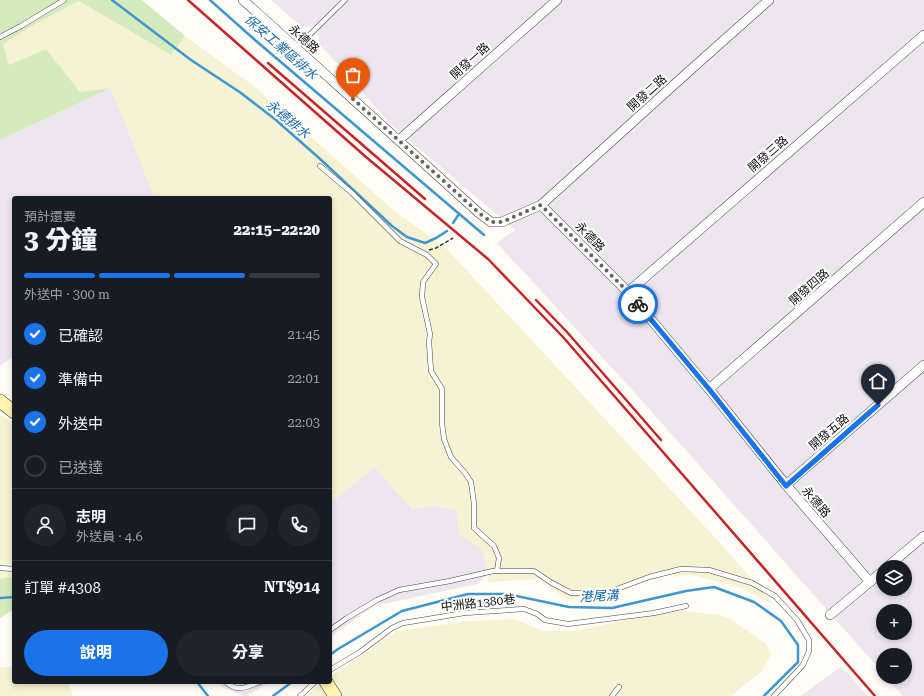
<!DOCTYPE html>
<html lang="zh-TW">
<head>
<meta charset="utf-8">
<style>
  body { margin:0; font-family:"Roboto Serif","Noto Sans TC",serif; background:#20242c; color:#f1f3f6; height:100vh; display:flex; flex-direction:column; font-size:15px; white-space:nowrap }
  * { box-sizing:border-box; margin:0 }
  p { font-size:13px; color:#9ea1a6 }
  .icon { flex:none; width:22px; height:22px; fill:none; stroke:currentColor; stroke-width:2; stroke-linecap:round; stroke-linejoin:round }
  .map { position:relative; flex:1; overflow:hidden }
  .panel { position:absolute; left:12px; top:196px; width:320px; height:488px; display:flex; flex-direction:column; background:#171b24; border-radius:4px; box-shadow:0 2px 6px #0003 }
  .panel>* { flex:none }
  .controls { position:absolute; left:876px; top:560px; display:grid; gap:8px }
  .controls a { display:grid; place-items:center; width:36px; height:36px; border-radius:50%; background:#171b24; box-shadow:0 2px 6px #0003; font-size:20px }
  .pin { position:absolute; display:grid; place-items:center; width:34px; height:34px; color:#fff; margin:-41px -17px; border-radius:50% 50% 50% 0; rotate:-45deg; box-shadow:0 0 4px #0007 }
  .pin .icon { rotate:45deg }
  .courier { position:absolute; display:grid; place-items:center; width:40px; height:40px; margin:-20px; border:3px solid #1a73e8; border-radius:50%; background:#fff; color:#222; box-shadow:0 1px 5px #0007 }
  .head em { font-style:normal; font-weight:800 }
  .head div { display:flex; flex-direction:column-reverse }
  .head { display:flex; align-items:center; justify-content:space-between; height:68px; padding:0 12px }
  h1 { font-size:26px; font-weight:800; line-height:30px }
  .bar { display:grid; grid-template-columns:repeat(4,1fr); gap:6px 4px; align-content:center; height:48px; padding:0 12px }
  .bar i { height:5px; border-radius:3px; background:#363941 }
  .bar .on { background:#1a73e8 }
  .bar p { grid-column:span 4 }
  .line { display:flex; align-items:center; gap:10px; padding:0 12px; border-top:1px solid #363941 }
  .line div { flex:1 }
  .round { display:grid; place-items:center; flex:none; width:42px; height:42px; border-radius:21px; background:#20242c }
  ol { padding:0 12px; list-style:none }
  li { display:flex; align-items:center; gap:12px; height:44px }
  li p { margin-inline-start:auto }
  li .icon { padding:4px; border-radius:50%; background:#1a73e8; color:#fff; stroke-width:4 }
  li:last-child { color:#9ea1a6 }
  li i { width:22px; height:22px; border:2px solid #363941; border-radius:50% }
  .button { display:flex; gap:8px; margin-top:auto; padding:8px 12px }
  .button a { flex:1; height:46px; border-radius:24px; background:#1a73e8; color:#fff; font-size:16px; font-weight:800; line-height:46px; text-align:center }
  .button a+a { background:#20242c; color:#f1f3f6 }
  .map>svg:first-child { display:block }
  .industrial { fill:#eee6ef; fill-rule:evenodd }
  .farmland { fill:#f6f3d4 }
  .green { fill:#d5ebbd }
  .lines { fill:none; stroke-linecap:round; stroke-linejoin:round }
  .stream { stroke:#3f96cf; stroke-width:2.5 }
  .lane-casing { stroke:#444; stroke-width:5.5 }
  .street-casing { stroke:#444; stroke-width:10 }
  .secondary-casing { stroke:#333; stroke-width:14 }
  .path { stroke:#333; stroke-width:1.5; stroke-dasharray:4 2; stroke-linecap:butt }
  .lane { stroke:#fff; stroke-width:4.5 }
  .street { stroke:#fff; stroke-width:9 }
  .secondary { stroke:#fff6b0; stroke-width:13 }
  .rail { stroke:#c4262e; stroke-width:2.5 }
  .done { stroke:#646461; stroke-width:4; stroke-dasharray:0 7.2 }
  .route { stroke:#1a73e8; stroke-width:5 }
  .labels { text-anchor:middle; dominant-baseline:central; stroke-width:4; stroke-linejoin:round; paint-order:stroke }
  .street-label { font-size:12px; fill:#111; stroke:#fff }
  .water-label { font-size:13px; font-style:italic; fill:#1768a6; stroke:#fff }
</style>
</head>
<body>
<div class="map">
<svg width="924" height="696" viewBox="0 0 924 696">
  <rect width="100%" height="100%" fill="#fffdf5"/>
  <g class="industrial">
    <path d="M271,0H924V696H903L886,677H905V655H883V673L635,393L497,243L515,230L389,123L350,77L319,44L318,26L302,27ZM883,567H905V589H883ZM883,611H905V633H883Z"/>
    <polygon points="111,88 155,198 14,198 14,356 0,366 0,140"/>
    <polygon points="375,467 412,509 434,505 456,510 460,535 481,548 493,571 489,573 477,584 374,606 330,637 330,503"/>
    <polygon points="841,667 850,675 867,696 800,696"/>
    <polygon points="218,682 270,682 247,696 244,696 222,687"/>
  </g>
  <g class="farmland">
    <polygon points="79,1 171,55 185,36 255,87 393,210 446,248 721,544 774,605 742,588 692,575 664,576 568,600 539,579 487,582 489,573 481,548 460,535 456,510 434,505 412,509 375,467 330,503 330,198 155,198 111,88 80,92 46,49 9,65 3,44 28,28"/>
    <polygon points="0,414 14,423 14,576 0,579"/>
    <polygon points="682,611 720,615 732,620 766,644 771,655 761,672 731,696 306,696 323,682 330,682 330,677 397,631 469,621 515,619 543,631 573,631 636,618"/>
    <polygon points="0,667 14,667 14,682 68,682 73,696 0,696"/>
  </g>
  <g class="green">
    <polygon points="0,0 142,0 185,36 171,55 79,1 28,28 3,44 9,65 46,49 80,92 111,88 0,140"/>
    <polygon points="14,576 14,609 0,618 0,579"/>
  </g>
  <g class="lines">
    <g class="stream">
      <polyline points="112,0 191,60 241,93 276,120 319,158 392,226 407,237 425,243 436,238 447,231"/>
      <polyline points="210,0 255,40 484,235"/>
      <polyline points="453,223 459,214"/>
      <polyline points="0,598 14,597"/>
      <polyline points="330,655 338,649 402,611 468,594 507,594 569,607 612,608 686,591 714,587 754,602 781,621 798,645 798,662 764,696"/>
      <polyline points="197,682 208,696"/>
      <polyline points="273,696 292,682"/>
    </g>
    <defs>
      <g id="lane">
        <polyline points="0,37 21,26 64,0"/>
        <polyline points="296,48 345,0"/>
        <polyline points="320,166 352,193 400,241 427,255 436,264 423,282 422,297 430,334 429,342 431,371 442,389 442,423 444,439 451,457 465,473 471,482 474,504 474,528 494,546 499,558 497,571"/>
        <polyline points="0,568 14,569"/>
        <polyline points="330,630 347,618 377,600 399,590 450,581 493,571 534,571 552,583 571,593 609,592 649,577 681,569 709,570 752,583 775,596 797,620 809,640 809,651 803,665 774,696"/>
        <polyline points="330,670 360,652 392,628 403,623 428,619 464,613 524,609 537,614 545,620 568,624 654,613 686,606"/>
        <path d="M226,682C238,693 246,687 260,682"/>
        <polyline points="300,696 315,682"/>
        <polyline points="612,696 619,687"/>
      </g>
      <g id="street">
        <polyline points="243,0 479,213 491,222 502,222 541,205 628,292 709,389 786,485 870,582"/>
        <polyline points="399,140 557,0"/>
        <polyline points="541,205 687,73 769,0"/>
        <polyline points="628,292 924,35"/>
        <polyline points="709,389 924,202"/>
        <polyline points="786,485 924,365"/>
        <polyline points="887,567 924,536"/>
        <polyline points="830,615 883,571"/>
      </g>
      <g id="secondary">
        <polyline points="0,401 14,412"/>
        <polyline points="326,682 335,696"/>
      </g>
    </defs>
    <use href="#lane" class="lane-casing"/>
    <use href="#street" class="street-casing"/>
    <use href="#secondary" class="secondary-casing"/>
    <polyline class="path" points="429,250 436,248 453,238"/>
    <use href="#lane" class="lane"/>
    <use href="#street" class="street"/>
    <use href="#secondary" class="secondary"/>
    <g class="rail">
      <polyline points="188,0 366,157 488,259 563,337 875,696"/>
      <polyline points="268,63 425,199"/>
      <polyline points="536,300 567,332 661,440"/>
    </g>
  </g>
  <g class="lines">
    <polyline class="done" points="353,99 479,213 491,222 502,222 541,205 628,292 638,304"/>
    <polyline class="route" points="638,304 709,389 786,486 878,405"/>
  </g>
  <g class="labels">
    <g class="street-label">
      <text transform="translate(304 39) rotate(42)">永德路</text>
      <text transform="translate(470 61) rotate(-42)">開發一路</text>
      <text transform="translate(647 93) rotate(-42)">開發二路</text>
      <text transform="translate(768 154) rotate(-41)">開發三路</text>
      <text transform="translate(590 237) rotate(46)">永德路</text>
      <text transform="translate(809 287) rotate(-41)">開發四路</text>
      <text transform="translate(829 432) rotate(-41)">開發五路</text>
      <text transform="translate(816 502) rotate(49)">永德路</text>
      <text transform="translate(478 603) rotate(-6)">中洲路1380巷</text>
    </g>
    <g class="water-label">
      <text transform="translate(281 47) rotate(41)">保安工業區排水</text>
      <text transform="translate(288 119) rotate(40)">永德排水</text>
      <text transform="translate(599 596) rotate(-3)">港尾溝</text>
    </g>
  </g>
</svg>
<div class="controls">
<a><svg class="icon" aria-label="layers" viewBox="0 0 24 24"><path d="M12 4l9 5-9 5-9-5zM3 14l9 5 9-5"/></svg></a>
<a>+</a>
<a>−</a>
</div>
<div class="pin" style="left:353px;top:99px;background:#ea580c"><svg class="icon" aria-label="bag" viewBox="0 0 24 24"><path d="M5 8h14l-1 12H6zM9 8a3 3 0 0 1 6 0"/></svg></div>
<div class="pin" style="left:878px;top:405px;background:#1f2937"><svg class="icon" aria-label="home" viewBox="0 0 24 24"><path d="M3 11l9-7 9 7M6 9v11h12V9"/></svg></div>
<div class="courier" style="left:638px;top:304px"><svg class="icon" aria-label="bike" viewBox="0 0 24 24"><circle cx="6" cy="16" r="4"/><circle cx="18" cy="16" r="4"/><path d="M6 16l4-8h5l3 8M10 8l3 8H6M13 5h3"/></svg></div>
<section class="panel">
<div class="head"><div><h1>3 分鐘</h1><p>預計還要</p></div><em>22:15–22:20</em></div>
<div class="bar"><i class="on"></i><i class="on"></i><i class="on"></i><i></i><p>外送中 · 300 m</p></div>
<ol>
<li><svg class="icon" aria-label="check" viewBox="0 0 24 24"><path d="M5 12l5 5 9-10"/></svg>已確認<p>21:45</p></li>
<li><svg class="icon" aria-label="check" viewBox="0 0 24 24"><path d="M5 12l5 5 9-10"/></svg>準備中<p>22:01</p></li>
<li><svg class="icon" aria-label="check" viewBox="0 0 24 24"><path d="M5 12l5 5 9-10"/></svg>外送中<p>22:03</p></li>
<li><i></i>已送達</li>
</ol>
<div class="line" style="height:72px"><a class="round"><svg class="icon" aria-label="person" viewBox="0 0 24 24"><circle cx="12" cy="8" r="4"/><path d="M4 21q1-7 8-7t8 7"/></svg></a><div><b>志明</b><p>外送員 · 4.6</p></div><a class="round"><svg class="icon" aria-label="chat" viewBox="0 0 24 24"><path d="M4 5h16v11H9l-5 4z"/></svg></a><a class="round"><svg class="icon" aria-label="phone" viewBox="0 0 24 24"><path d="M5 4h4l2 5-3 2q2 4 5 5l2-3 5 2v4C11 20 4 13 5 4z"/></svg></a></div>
<div class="line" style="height:52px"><div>訂單 #4308</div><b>NT$914</b></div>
<div class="button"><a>說明</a><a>分享</a></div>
</section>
</div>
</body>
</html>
